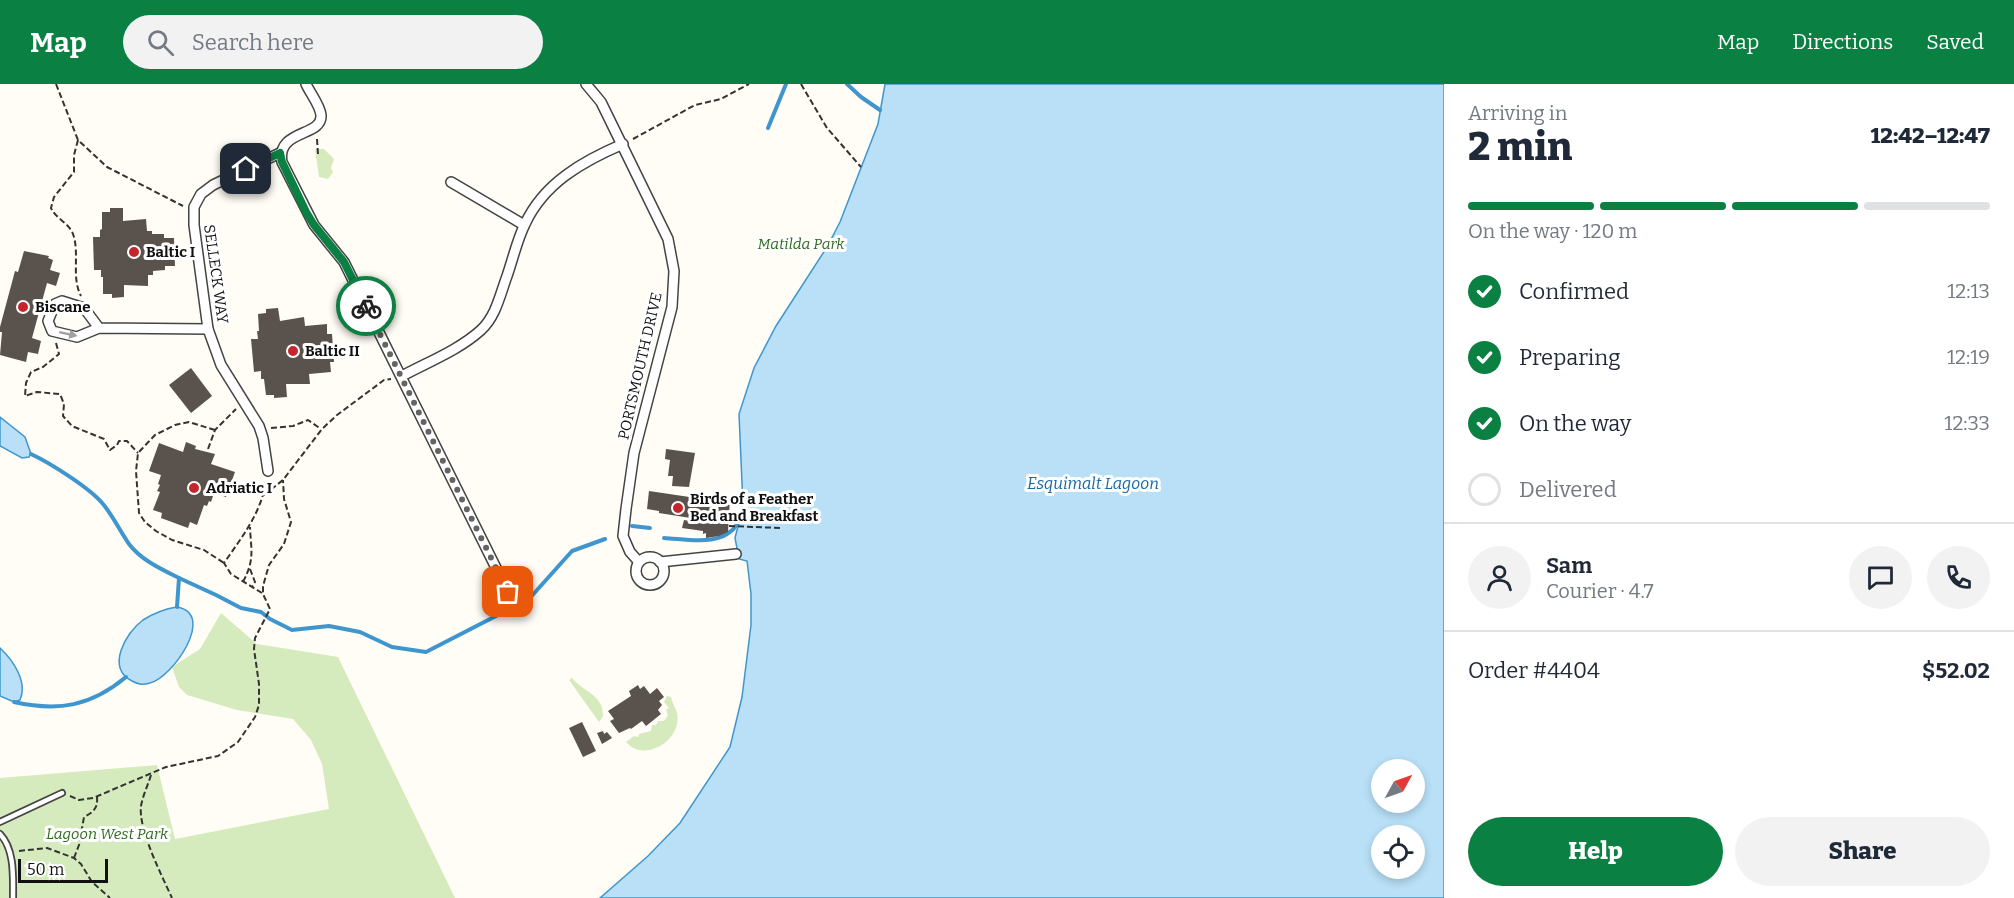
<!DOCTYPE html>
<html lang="en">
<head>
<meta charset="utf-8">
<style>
  body { margin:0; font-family:Bitter,serif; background:#f2f2f3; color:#1f2937; height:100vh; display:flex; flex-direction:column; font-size:22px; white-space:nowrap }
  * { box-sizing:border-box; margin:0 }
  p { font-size:20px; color:#747a83 }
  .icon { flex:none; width:33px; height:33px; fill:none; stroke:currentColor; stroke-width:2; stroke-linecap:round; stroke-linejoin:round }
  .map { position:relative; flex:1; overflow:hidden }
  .panel { display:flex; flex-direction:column; background:#fff; width:570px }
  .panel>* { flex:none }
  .needle { width:39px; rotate:50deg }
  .controls { position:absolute; left:1371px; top:675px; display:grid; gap:12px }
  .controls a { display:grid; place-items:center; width:54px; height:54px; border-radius:50%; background:#fff; box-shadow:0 3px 9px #0003; font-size:30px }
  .scale { position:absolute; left:18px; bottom:15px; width:90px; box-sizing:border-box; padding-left:6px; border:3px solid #111; border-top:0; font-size:16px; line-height:21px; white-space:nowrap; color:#111; -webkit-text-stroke:4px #fff; paint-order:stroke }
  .pin { position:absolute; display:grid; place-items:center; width:51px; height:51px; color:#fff; margin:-26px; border-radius:12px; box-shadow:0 3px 9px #0006 }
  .courier { position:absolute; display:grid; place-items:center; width:60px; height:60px; margin:-30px; border:4px solid #0b8043; border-radius:50%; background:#fff; color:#222; box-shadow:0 2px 8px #0007 }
  .overview em { font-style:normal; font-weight:800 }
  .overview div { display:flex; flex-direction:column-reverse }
  .overview { display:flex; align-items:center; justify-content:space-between; height:102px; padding:0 24px }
  h1 { font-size:39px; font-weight:800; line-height:45px }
  .bar { display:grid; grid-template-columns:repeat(4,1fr); gap:9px 6px; align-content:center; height:72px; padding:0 24px }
  .bar i { height:8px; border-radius:4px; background:#e0e1e3 }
  .bar .active { background:#0b8043 }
  .bar p { grid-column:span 4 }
  .line { display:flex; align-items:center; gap:15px; padding:0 24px; border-top:2px solid #e0e1e3 }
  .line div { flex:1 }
  .round { display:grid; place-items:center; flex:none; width:63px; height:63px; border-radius:32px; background:#f2f2f3 }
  ol { padding:0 24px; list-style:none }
  li { display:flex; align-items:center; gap:18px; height:66px }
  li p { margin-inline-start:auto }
  li .icon { padding:6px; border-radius:50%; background:#0b8043; color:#fff; stroke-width:4 }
  li:last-child { color:#747a83 }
  li i { width:33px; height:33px; border:3px solid #e0e1e3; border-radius:50% }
  .primary-button { display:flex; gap:12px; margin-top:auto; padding:12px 24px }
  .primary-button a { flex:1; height:69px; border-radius:36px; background:#0b8043; color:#fff; font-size:24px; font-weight:800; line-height:69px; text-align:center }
  .primary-button a+a { background:#f2f2f3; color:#1f2937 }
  header { display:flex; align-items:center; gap:36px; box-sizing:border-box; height:84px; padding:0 30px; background:#0b8043; color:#fff }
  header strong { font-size:28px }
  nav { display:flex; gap:33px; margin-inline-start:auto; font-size:21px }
  .search { width:420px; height:54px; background:#f2f2f3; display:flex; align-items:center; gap:15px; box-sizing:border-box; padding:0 21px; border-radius:33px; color:#747a83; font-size:22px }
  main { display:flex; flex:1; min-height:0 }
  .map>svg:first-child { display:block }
  .green { fill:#d5ebbd }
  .water { fill:#b9e0f7; stroke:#3f96cf; stroke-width:1.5; fill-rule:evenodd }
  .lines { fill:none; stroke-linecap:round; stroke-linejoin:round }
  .stream { stroke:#3f96cf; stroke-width:4 }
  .building { fill:#5a524d }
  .service-casing { stroke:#444; stroke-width:8 }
  .minor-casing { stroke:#444; stroke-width:12 }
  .path { stroke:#333; stroke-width:2; stroke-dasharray:6 3; stroke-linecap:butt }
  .service { stroke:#fff; stroke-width:4.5 }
  .minor { stroke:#fff; stroke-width:9 }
  .oneway { fill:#a0a0a0 }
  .done { stroke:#646461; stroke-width:6; stroke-dasharray:0 10.8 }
  .route { stroke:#0b8043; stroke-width:8 }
  .poi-dot { fill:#c4262e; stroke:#fff; stroke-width:2 }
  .labels { text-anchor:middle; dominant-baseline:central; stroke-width:6; stroke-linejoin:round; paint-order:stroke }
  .park-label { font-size:15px; font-style:italic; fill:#2f6b1f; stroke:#fff }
  .poi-label { font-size:15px; font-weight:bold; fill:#111; stroke:#fff; text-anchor:start }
  .street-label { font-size:15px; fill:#111; stroke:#fff }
  .water-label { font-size:16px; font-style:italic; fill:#1768a6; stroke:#fff }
</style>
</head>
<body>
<header>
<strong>Map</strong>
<div class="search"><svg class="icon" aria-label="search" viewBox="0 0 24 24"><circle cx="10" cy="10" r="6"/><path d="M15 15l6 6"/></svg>Search here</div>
<nav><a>Map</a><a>Directions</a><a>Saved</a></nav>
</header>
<main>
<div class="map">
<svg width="1444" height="814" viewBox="0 0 1444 814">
  <rect width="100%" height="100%" fill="#fffdf5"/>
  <g class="green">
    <polygon points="315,65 324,65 334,75 331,84 333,88 328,95 319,93"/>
    <polygon points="221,529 257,560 338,573 455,814 0,814 0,694 157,681 175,755 329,725 322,680 311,656 293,635 237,626 187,611 179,603 172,583 200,565"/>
    <path d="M572,594C582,607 604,611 603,632L599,638L569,596Z"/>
    <path d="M667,612L671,613C673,623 680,628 677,640C673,661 642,677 626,658L634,652L638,653L639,650L651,647L652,641H656L658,637H664L668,631L666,626L669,624L664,618Z"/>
  </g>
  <g class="water">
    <path d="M885,0H1444V814H600L648,772L680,739L730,663L742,613L751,541V510L747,477L739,475L735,454L743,422L739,330L754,284L776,242L827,163L840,138L878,40ZM1382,686H1414V718H1382ZM1382,752H1414V784H1382Z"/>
    <polygon points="0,333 25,353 31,370 29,373 22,374 0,362"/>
    <path d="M177,523C217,530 172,594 150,599C143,601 139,601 132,597C106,584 125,549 143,536C154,529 164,525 177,523Z"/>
    <path d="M0,564C13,576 28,598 20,616L14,618L0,612Z"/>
  </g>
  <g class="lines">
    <g class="stream">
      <polyline points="847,0 861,13 880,26"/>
      <polyline points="768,44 786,0"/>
      <path d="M31,370C50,379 90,404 103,420C113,432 120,447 129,460C141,476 161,485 179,494L177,523"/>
      <polyline points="632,442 650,444"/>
      <path d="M664,454C687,455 723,464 738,439"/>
      <polyline points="179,494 216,511 241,524 261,528 270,535 292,546 329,542 360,548 392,563 426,568 529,515 572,467 605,455"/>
      <path d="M14,618C59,628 91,622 126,593"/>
    </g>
  </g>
  <g class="building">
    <polygon points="110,124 123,124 123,137 146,135 147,147 152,147 152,150 164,150 164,154 174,154 175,182 165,182 165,186 153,187 153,191 148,191 148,202 124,201 124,213 112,214 112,210 103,210 103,193 101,193 101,186 94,186 93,153 100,153 100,146 102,145 102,128 110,128"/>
    <polygon points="24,167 49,172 48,174 53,176 50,186 60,189 56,202 47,199 32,254 41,257 38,270 28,268 26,278 0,271 2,248 0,248 0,243 15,187 18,188"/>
    <polygon points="278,224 280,237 304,233 305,242 327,240 327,250 332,250 334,278 330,278 331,288 309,290 310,300 286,300 287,313 274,314 274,311 266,311 264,295 261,295 261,287 254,288 251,255 258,255 257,247 259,247 258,230 266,229 266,225"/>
    <polygon points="191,284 212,312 191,329 169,301"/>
    <polygon points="186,358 196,362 195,365 215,370 211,380 235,388 226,413 214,409 211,418 209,417 207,422 204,421 197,441 190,438 188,444 161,434 162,429 153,426 160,408 157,407 160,401 158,400 161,391 149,387 159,359 183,368"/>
    <polygon points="666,365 695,369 689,403 672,402 673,392 668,392 670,376 665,375"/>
    <polygon points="649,407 703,415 702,422 709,421 709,413 730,415 728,448 719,452 706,454 706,449 703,450 703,447 682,444 684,436 696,438 697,435 659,429 659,427 647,425"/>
    <polygon points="638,601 640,605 644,602 650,610 657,604 664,613 659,617 662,621 658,626 661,630 646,642 642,637 631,645 630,644 619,649 610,637 614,635 608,627 631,612 629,607"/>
    <polygon points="582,638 596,667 583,673 569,644"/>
    <polygon points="603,647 604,650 607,648 612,654 602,660 597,649"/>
  </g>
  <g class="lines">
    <defs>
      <g id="service">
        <polyline points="0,738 62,709"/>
        <path d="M0,750C15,766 13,793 13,814"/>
      </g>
      <g id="minor">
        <path d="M306,0C310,9 320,21 321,31C323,53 276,45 282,78L314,141L344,178L508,508"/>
        <polyline points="586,0 601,18 668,155 674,187 672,223 634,369 626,425 623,452 630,468 639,478"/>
        <polyline points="451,98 524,141"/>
        <polyline points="99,244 84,224 62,217 55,220 48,237 52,247 77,253 99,244 208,245"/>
        <path d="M402,292C428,278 459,266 481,246C496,232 500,211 507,192C513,175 517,156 525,140C544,99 583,77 623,60"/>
        <polyline points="268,387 263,354 259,342 221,281 208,245 194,141 194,123 201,110 213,101 280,69"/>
        <circle cx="650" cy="487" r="14"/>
        <polyline points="660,478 736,470"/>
      </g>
    </defs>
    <use href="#service" class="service-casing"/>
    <use href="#minor" class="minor-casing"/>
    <g class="path">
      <polyline points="56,0 78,56 107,83 183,122"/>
      <polyline points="801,0 827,44 861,83"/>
      <polyline points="317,55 318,70"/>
      <polyline points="633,55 695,21 721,15 749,0"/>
      <path d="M78,56L74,71V88L54,113L51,124C56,135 69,139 73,150C80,170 71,193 81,212"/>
      <polyline points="56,259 59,270 43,283 31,288 26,299 25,312 37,308 60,310 64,320 63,332 72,342 104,355 110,366 117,361 119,357 127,357 138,369"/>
      <polyline points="271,344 293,342 308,336 321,345"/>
      <polyline points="215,346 189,338 175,341 155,351 138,369 136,387 139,429 145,438 156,447 172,456 204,466 224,479"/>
      <polyline points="208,365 215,346 236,325"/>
      <polyline points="264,411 283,396 322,345 337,331 384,296 391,295"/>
      <polyline points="729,442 781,444"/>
      <polyline points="250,485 255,498 252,503"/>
      <path d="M243,498C255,475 251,467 250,443"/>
      <path d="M262,509L231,490L224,479C242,453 262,428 266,396"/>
      <path d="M151,691C148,701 143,711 141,722C138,745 162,792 172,814"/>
      <polyline points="70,712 79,716 93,714 166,683 218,672 238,658 255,633 259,621 259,600 254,565 255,554 270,525 263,510 263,502 269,481 284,460 291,438 284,415 283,396"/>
      <polyline points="19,767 47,764 74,774 81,780 92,798 110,814"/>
      <path d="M74,774L79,761L84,733C94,728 98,724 97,713"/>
    </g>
    <use href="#service" class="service"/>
    <use href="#minor" class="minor"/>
  </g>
  <defs><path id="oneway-solid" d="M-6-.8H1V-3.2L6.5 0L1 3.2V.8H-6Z" transform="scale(1.5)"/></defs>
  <use class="oneway" href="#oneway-solid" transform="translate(68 250) rotate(12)"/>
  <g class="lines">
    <polyline class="done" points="366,222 508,508"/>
    <polyline class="route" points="246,85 280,69 282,78 306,128 314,141 344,178 366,222"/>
  </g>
  <g class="poi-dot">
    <circle cx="134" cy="168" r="6"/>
    <circle cx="23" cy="223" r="6"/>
    <circle cx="293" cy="267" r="6"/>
    <circle cx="194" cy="404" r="6"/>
    <circle cx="678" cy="424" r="6"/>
  </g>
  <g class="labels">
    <g class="park-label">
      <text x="801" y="160">Matilda Park</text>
      <text x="107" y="750">Lagoon West Park</text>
    </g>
    <g class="poi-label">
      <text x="146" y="168">Baltic I</text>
      <text x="35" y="223">Biscane</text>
      <text x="305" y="267">Baltic II</text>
      <text x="206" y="404">Adriatic I</text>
      <text x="690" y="415">Birds of a Feather<tspan x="690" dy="17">Bed and Breakfast</tspan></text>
    </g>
    <g class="street-label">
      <text transform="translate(216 190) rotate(82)">SELLECK WAY</text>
      <text transform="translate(640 282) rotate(-77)">PORTSMOUTH DRIVE</text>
    </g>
    <g class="water-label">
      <text x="1093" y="399">Esquimalt Lagoon</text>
    </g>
  </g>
</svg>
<div class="controls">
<a><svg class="needle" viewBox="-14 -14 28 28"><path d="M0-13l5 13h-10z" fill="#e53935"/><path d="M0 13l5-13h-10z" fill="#747a83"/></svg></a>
<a><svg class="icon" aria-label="locate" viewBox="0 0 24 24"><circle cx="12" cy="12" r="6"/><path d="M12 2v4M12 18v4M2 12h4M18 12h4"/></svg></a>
</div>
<div class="scale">50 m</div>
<div class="pin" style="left:508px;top:508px;background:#ea580c"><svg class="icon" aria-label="bag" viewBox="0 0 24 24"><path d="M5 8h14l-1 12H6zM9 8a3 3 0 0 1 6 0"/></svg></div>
<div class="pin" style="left:246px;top:85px;background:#1f2937"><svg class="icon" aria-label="home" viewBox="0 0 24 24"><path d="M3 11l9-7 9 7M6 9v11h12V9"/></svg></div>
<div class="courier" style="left:366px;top:222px"><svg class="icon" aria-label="bike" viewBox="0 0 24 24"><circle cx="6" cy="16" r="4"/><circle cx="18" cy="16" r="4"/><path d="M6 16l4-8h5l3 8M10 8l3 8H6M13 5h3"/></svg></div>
</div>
<section class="panel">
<div class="overview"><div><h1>2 min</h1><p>Arriving in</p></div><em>12:42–12:47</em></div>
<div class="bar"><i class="active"></i><i class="active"></i><i class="active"></i><i></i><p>On the way · 120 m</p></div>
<ol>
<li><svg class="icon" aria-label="check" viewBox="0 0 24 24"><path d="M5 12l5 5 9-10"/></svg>Confirmed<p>12:13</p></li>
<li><svg class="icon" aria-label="check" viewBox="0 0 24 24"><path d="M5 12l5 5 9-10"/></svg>Preparing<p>12:19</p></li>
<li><svg class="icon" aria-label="check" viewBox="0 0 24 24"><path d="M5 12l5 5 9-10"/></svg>On the way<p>12:33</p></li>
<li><i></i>Delivered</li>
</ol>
<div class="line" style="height:108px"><a class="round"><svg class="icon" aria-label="person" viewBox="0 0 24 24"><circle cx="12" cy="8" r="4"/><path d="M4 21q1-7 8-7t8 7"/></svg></a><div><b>Sam</b><p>Courier · 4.7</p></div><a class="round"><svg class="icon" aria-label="chat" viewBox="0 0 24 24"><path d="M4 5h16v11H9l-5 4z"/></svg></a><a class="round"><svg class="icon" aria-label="phone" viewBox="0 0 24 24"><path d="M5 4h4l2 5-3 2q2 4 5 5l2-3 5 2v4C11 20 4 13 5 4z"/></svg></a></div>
<div class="line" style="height:78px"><div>Order #4404</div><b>$52.02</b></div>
<div class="primary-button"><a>Help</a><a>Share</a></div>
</section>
</main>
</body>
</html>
